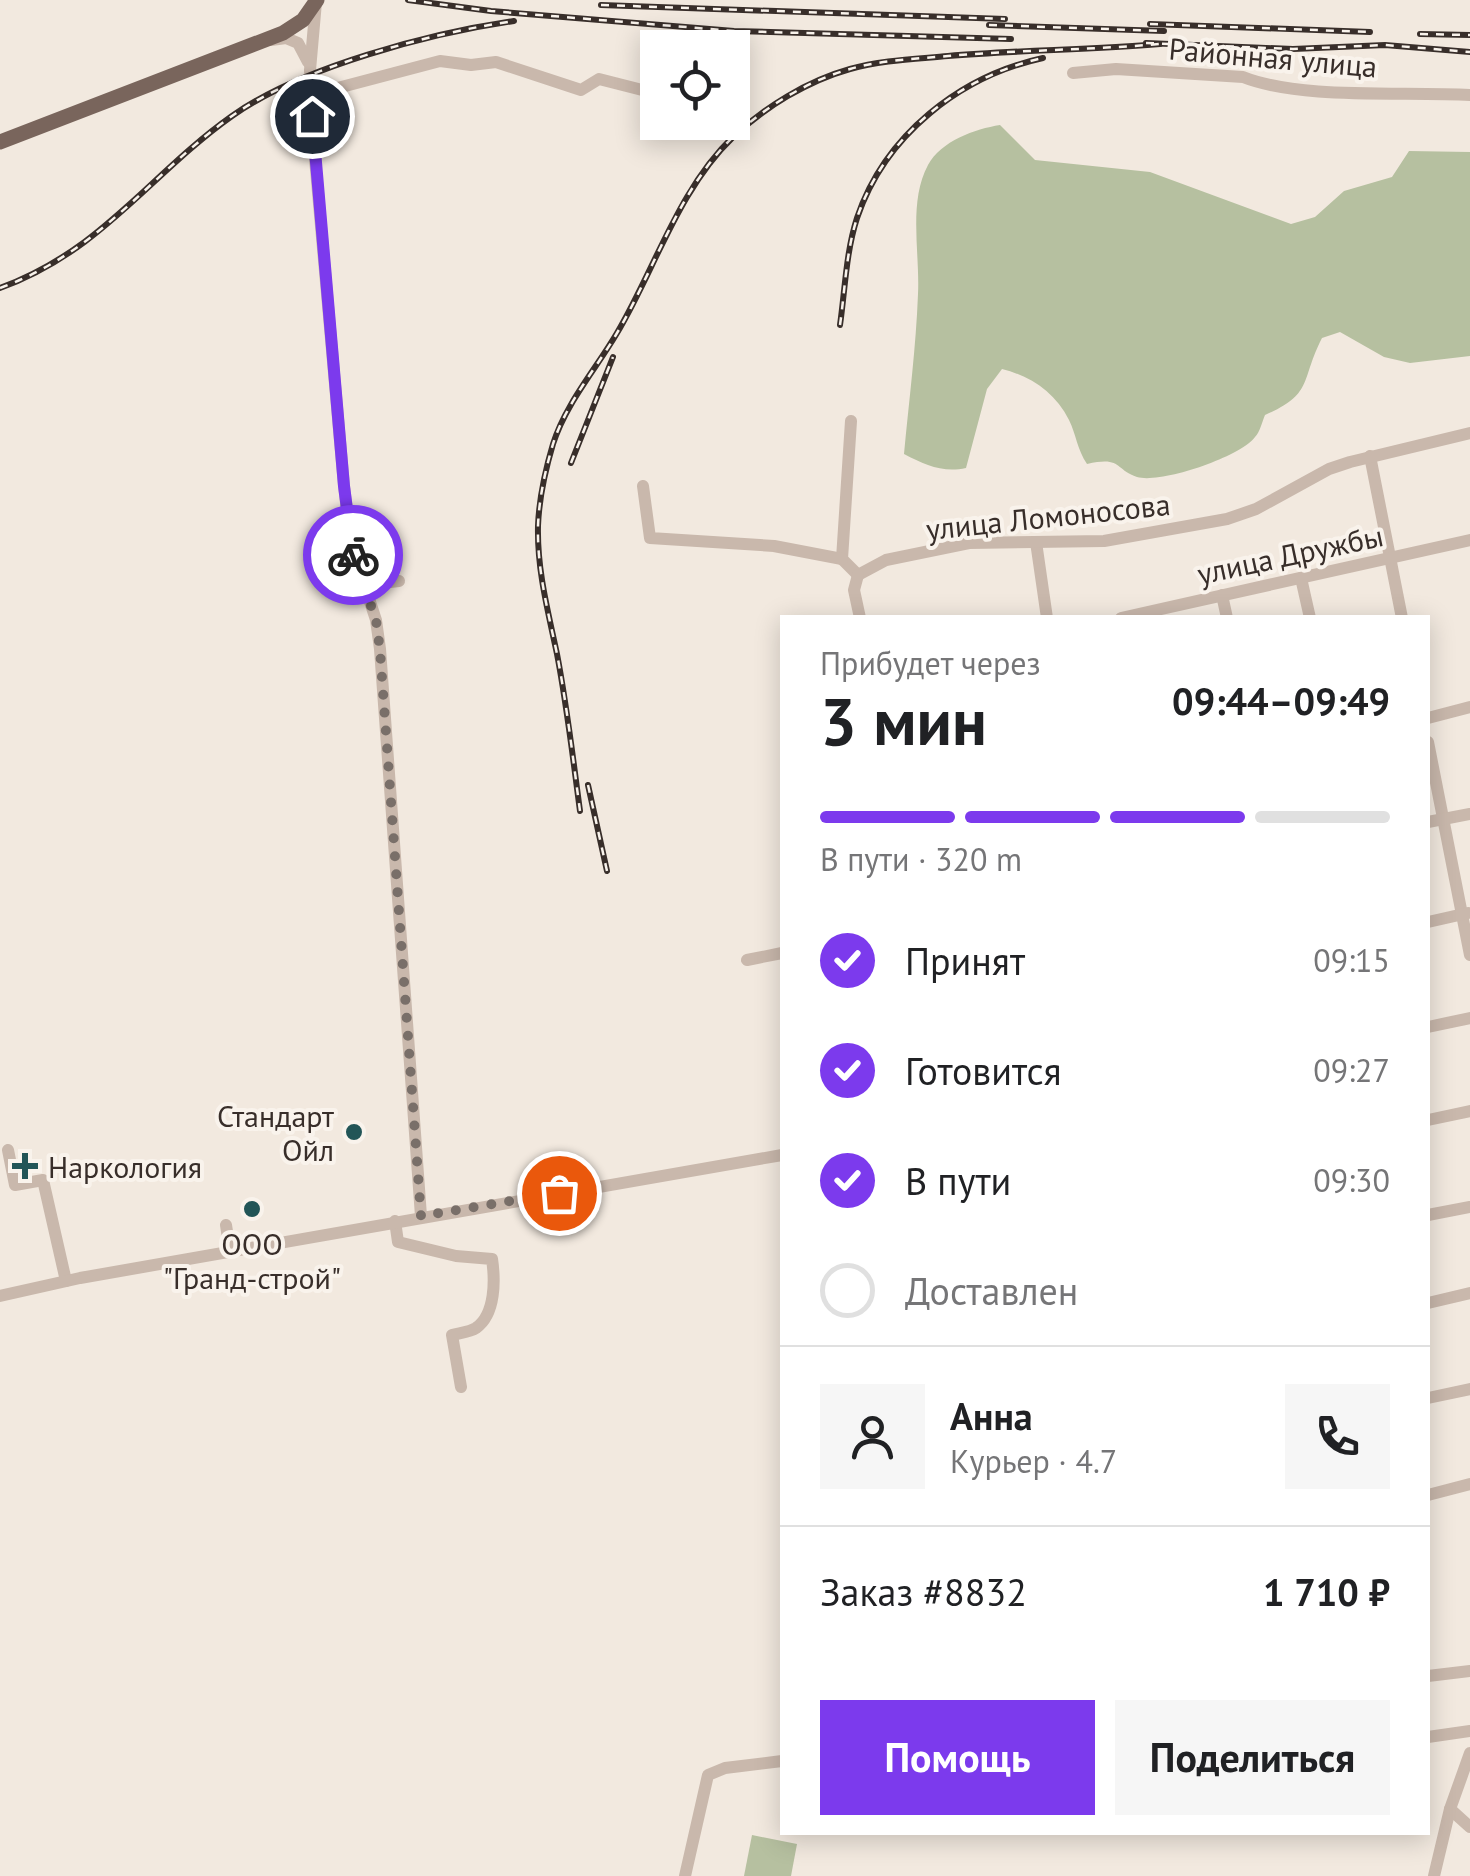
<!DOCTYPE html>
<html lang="ru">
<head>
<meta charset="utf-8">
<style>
  body { margin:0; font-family:"PT Sans",sans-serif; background:#f6f6f6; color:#202124; height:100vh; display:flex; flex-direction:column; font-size:38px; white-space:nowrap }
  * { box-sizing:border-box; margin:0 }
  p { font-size:32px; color:#757577 }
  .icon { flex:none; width:55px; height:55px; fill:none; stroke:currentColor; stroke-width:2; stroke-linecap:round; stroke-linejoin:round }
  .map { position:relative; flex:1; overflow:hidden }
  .panel { position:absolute; left:780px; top:615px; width:650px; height:1220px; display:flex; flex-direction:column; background:#fff; border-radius:0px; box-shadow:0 5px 25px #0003 }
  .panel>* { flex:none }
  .fabs { position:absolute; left:640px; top:30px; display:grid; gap:20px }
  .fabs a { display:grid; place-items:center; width:110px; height:110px; border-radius:0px; background:#fff; box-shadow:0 5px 25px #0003; font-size:50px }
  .pin { position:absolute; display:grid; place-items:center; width:85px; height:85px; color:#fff; margin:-42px; border:5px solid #fff; border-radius:50%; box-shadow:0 2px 10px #0007 }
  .courier { position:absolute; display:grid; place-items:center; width:100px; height:100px; margin:-50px; border:8px solid #7c3aed; border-radius:50%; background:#fff; color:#222; box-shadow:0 2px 12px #0007 }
  .overview em { font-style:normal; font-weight:600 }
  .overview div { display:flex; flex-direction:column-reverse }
  .overview { display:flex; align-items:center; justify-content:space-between; height:170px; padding:0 40px }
  h1 { font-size:65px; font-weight:600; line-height:75px }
  .bar { display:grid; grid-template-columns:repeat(4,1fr); gap:15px 10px; align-content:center; height:120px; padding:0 40px }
  .bar i { height:12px; border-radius:8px; background:#e0e0e0 }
  .bar .on { background:#7c3aed }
  .bar p { grid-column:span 4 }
  .line { display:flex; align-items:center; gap:25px; padding:0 40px; border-top:2px solid #e0e0e0 }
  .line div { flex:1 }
  .round { display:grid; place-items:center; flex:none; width:105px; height:105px; border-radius:0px; background:#f6f6f6 }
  ol { padding:0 40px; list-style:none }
  li { display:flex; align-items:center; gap:30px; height:110px }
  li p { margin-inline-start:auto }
  li .icon { padding:10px; border-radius:50%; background:#7c3aed; color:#fff; stroke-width:4 }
  li:last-child { color:#757577 }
  li i { width:55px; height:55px; border:5px solid #e0e0e0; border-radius:50% }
  .action { display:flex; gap:20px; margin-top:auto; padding:20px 40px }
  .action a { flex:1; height:115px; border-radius:0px; background:#7c3aed; color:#fff; font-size:40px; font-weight:600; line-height:115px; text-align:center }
  .action a+a { background:#f6f6f6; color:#202124 }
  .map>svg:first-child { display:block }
  .green { fill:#b6c0a0 }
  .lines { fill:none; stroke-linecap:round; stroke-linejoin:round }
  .minor { stroke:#c9b8ac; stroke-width:12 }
  .major { stroke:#79655c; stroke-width:15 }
  .rail-casing { stroke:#382e2a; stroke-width:6 }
  .rail { stroke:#f9f3ec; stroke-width:2.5; stroke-dasharray:8; stroke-linecap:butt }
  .done { stroke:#796f69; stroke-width:10; stroke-dasharray:0 18 }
  .route { stroke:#7c3aed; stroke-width:12 }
  .poi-dot { fill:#225557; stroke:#f9f3ec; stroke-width:4 }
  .labels { text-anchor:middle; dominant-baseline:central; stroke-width:8; stroke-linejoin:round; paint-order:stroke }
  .street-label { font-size:30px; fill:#382e2a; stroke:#f9f3ec }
  .poi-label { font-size:30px; fill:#382e2a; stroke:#f9f3ec; text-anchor:end }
</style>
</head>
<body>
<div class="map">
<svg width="1470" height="1876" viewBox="0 0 1470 1876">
  <rect width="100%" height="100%" fill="#f2e9df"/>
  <g class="green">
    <path d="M1000,125L1035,160L1150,172L1291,224L1315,217L1344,191L1392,177L1409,151L1470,152V356L1410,363L1384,357L1340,332L1322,338C1300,381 1314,394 1265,415C1262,422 1260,432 1255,437C1240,457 1161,484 1137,477C1114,469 1122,456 1087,464C1077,449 1076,434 1069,420C1055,392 1030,376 1002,369L987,389L966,468C943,473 925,465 904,454C909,401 916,347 918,294C920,253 908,202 928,165C941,141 975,129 1000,125Z"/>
    <polygon points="752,1835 797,1844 791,1876 744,1876"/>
  </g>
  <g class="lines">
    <g class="minor">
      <polyline points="316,2 310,70 313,136 344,486 351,544 376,620 380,649 421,1216"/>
      <polyline points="271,40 286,38 298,43 308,62"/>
      <path d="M1073,73L1116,69L1243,77C1301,100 1405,91 1470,95"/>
      <polyline points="311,95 440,61 471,65 496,62 581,90 599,79 658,94"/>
      <polyline points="851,421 842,559 858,575"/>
      <polyline points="1370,456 1402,618"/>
      <polyline points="643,486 650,538 774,546 842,559"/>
      <polyline points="1036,542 1047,618"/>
      <polyline points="858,575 886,560 969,543 1104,541 1227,519 1256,509 1329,469 1350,462 1470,433"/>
      <polyline points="858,575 854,590 860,618"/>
      <polyline points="1301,578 1310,618"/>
      <polyline points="364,585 399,581"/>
      <polyline points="1222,595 1227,618"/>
      <polyline points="1121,618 1470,540"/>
      <polyline points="1428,718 1470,707"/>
      <polyline points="1428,742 1470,955"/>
      <polyline points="1428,822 1470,814"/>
      <polyline points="1428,922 1468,913"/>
      <polyline points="747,960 782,953"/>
      <polyline points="1428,1027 1470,1018"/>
      <polyline points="1428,1120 1470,1111"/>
      <polyline points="8,1150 15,1185 43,1180 66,1281"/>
      <polyline points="553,1158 559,1193"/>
      <polyline points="1428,1215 1470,1207"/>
      <path d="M395,1221L398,1242L456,1256L492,1259C495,1279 496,1314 476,1328C470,1332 459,1333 452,1335L461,1387"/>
      <polyline points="226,1225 230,1251"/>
      <polyline points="0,1296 80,1278 782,1155"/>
      <polyline points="1428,1303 1470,1293"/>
      <polyline points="1428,1398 1470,1389"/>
      <polyline points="1428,1495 1470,1484"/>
      <polyline points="1428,1676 1470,1671"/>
      <polyline points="1428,1737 1470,1731"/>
      <polyline points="1470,1753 1450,1809 1470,1827"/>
      <polyline points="685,1876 708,1775 725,1768 782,1761"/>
      <polyline points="1434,1876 1450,1809"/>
    </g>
    <polyline class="major" points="0,142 283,33 303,20 317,0"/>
    <defs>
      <g id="rail">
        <polyline points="408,0 491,11 734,31 1011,39"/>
        <polyline points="601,5 1005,19"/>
        <polyline points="1150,24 1370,32"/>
        <polyline points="989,25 1164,31"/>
        <polyline points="1420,34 1470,35"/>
        <polyline points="1146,43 1293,49 1385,45 1470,52"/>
        <path d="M0,288C102,251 150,174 232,116C301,67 431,33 514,21"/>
        <path d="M840,325C845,290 846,252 857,218C885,135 960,76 1043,58"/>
        <polyline points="571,463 613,357"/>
        <polyline points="588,785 607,871"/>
        <path d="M580,811C573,759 567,706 557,654C548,611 537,570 538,526C539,499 545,471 553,444C566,403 596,369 617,333C655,269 678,190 733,137C765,107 807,81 850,69C881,60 915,59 948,56C1018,50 1089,50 1160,44"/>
      </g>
    </defs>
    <use href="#rail" class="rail-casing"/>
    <use href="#rail" class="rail"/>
  </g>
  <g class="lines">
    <polyline class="done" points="353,555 376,620 380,650 421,1216 559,1193"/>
    <polyline class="route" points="312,116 344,486 353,555"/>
  </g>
  <g class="poi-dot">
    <circle cx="354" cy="1132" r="10"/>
    <path d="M20 1151h10v10h10v10h-10v10h-10v-10h-10v-10h10z"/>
    <circle cx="252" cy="1209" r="10"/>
  </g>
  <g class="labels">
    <g class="street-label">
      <text transform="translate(1273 57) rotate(5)">Районная улица</text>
      <text transform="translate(1048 516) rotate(-6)">улица Ломоносова</text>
      <text transform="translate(1290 554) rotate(-12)">улица Дружбы</text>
    </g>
    <g class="poi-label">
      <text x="334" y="1115">Стандарт<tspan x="334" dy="34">Ойл</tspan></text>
      <text x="48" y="1166" text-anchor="start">Наркология</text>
      <text x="252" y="1243" text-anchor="middle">ООО<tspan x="252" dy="34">"Гранд-строй"</tspan></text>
    </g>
  </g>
</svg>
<div class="fabs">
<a><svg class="icon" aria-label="locate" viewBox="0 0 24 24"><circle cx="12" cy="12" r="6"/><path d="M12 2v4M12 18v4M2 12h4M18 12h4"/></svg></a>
</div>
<div class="pin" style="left:559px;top:1193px;background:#ea580c"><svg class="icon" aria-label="bag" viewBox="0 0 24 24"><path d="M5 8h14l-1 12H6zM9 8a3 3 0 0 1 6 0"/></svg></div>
<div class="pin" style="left:312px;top:116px;background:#1f2937"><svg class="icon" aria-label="home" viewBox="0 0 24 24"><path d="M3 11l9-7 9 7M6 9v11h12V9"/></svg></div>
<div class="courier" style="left:353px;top:555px"><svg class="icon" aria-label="bike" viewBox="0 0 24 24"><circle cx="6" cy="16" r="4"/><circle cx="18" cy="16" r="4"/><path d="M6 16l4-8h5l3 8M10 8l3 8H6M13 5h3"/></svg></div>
<section class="panel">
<div class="overview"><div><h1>3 мин</h1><p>Прибудет через</p></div><em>09:44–09:49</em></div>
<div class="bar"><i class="on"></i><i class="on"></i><i class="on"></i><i></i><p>В пути · 320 m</p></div>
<ol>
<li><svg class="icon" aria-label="check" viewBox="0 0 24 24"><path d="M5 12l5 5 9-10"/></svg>Принят<p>09:15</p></li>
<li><svg class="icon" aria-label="check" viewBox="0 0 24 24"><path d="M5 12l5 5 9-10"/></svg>Готовится<p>09:27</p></li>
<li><svg class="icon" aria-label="check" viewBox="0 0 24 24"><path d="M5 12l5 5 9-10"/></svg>В пути<p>09:30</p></li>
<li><i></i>Доставлен</li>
</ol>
<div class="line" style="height:180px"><a class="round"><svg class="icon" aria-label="person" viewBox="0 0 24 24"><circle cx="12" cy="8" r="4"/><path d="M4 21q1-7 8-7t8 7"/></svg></a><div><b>Анна</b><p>Курьер · 4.7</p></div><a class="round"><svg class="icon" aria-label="phone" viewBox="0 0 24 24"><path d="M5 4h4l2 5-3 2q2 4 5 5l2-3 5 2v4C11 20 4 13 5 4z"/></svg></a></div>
<div class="line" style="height:130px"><div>Заказ #8832</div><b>1 710 ₽</b></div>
<div class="action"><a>Помощь</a><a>Поделиться</a></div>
</section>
</div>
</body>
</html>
